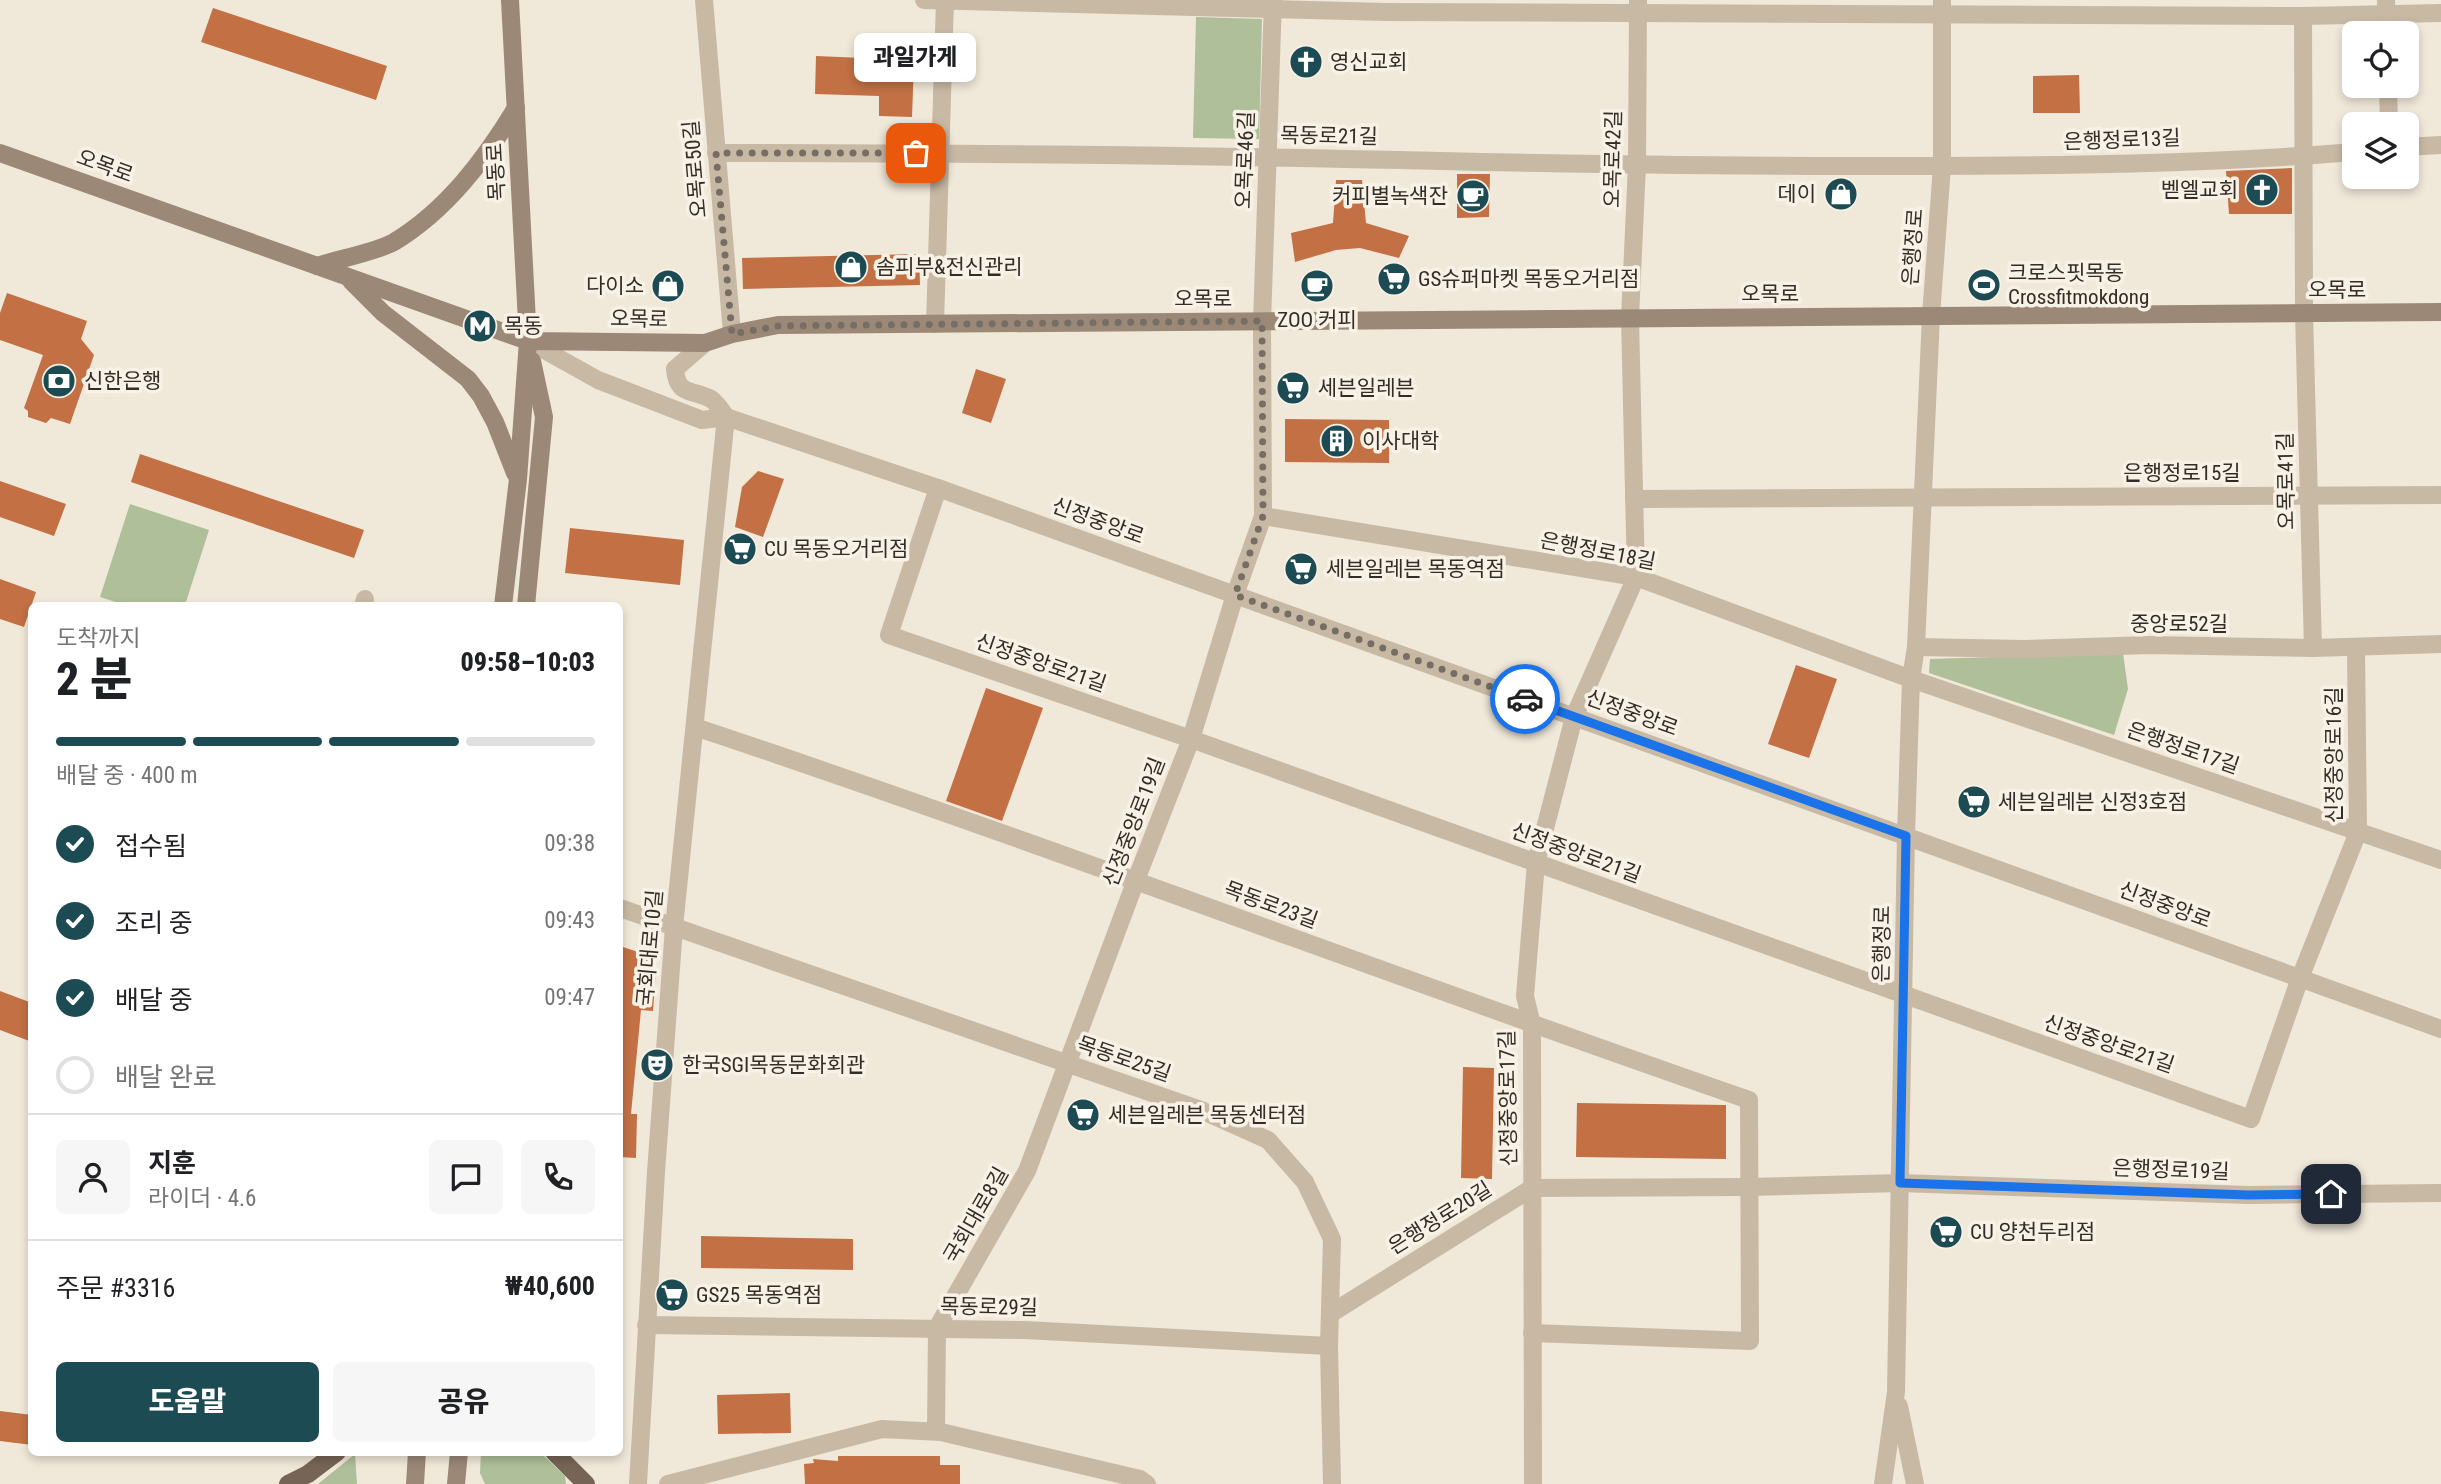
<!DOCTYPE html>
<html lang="ko">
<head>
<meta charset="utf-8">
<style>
  body { margin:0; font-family:"Roboto Condensed","Noto Sans KR",sans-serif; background:#f6f6f6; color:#202124; height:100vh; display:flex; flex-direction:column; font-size:26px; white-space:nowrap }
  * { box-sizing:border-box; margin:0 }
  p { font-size:23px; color:#757577 }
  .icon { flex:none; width:38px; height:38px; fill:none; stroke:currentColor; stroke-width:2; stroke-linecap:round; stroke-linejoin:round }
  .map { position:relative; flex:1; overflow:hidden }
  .drawer { position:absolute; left:28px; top:602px; width:595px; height:854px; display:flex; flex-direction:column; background:#fff; border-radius:10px; box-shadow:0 4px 10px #0003 }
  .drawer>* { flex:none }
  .fabs { position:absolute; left:2342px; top:21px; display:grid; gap:14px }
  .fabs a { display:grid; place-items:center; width:77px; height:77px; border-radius:10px; background:#fff; box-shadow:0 4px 10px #0003; font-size:35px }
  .pin { position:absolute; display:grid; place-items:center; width:60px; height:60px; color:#fff; margin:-30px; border-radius:14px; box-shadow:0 4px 10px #0006 }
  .courier { position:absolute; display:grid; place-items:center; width:70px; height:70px; margin:-35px; border:5px solid #1a73e8; border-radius:50%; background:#fff; color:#222; box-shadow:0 2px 9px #0007 }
  .bubble { position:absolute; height:49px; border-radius:10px; background:#fff; box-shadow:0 4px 10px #0003; font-size:23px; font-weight:800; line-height:49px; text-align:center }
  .overview em { font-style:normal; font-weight:800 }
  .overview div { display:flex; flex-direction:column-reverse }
  .overview { display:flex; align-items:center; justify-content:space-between; height:119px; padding:0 28px }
  h1 { font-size:46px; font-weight:800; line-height:52px }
  .bar { display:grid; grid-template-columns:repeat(4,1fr); gap:10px 7px; align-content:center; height:84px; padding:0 28px }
  .bar i { height:9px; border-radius:5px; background:#e0e0e0 }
  .bar .current { background:#1d4b54 }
  .bar p { grid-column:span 4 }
  .line { display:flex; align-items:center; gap:18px; padding:0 28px; border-top:2px solid #e0e0e0 }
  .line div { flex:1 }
  .round { display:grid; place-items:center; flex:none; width:74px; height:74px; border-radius:10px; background:#f6f6f6 }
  ol { padding:0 28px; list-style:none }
  li { display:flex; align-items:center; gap:21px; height:77px }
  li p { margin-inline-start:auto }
  li .icon { padding:7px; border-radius:50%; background:#1d4b54; color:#fff; stroke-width:4 }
  li:last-child { color:#757577 }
  li i { width:38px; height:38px; border:4px solid #e0e0e0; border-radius:50% }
  .button { display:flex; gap:14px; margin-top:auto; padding:14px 28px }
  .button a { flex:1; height:80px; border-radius:10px; background:#1d4b54; color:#fff; font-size:28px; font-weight:800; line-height:80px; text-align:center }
  .button a+a { background:#f6f6f6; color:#202124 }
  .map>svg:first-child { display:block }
  .green { fill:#aebf99 }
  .building { fill:#c37044 }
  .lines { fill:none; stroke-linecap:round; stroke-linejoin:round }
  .minor { stroke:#c8b9a5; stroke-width:18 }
  .tertiary { stroke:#c8b9a5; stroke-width:18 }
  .secondary { stroke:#9b8877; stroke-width:18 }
  .primary { stroke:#766557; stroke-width:18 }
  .done { stroke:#766e65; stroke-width:7; stroke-dasharray:0 12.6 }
  .route { stroke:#1a73e8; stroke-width:9 }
  .labels { text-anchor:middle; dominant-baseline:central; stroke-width:7; stroke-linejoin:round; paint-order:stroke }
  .poi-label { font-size:21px; fill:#342c26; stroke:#f8f1e5; text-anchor:start }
  .street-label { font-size:21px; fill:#342c26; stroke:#f8f1e5 }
</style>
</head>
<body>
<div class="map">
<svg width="2441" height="1484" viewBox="0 0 2441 1484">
  <rect width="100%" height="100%" fill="#f0e8d9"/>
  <g class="green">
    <polygon points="1196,17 1262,19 1259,139 1193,138"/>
    <polygon points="130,504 209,530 185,605 125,605 100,597"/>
    <polygon points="2123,653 2128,689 2114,735 1929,673 1930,659"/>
    <polygon points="481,1453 541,1453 565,1476 566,1484 485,1484 480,1473"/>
    <polygon points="355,1454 357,1484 318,1484"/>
  </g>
  <g class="building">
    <polygon points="213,8 387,66 376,100 201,42"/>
    <polygon points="887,35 915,35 912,117 879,116 879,96 815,94 816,56 886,59"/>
    <polygon points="2079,75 2080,113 2033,113 2033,76"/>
    <polygon points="2292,168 2292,214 2229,214 2226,171"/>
    <polygon points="1457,174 1490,174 1489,217 1457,218"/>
    <polygon points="1336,180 1362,180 1366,223 1409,236 1399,258 1360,248 1336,250 1295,262 1291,233 1333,223"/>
    <polygon points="919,254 920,285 743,289 742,258"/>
    <polygon points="7,293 87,321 81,339 94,355 70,424 51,418 46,423 28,417 28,411 24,408 43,355 0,340 0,313"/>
    <polygon points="976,369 1006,379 991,423 962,413"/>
    <polygon points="1285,419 1389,420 1389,463 1285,462"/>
    <polygon points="140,454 364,530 354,558 131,482"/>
    <polygon points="758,471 784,479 763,537 735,527 742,487"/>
    <polygon points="0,481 66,504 54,536 0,517"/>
    <polygon points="570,528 684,540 680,585 565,573"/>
    <polygon points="0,579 36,592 24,627 0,619"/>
    <polygon points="1796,665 1837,679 1809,758 1768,744"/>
    <polygon points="986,688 1043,708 1002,821 946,801"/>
    <polygon points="620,946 647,955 656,971 653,1011 641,1010 631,1114 637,1114 636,1158 620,1157"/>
    <polygon points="0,991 32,1003 32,1042 0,1030"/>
    <polygon points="1463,1067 1494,1068 1492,1179 1461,1178"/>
    <polygon points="1577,1103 1726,1105 1726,1159 1576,1157"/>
    <polygon points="701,1236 853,1239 853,1270 701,1268"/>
    <polygon points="790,1393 791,1433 718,1434 717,1395"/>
    <polygon points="0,1411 32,1415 32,1445 0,1441"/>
    <polygon points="838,1456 940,1456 940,1465 960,1465 960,1484 805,1484 804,1464 814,1463 813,1459 838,1461"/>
  </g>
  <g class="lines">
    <g class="minor">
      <polyline points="704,0 732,334"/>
      <polyline points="924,0 1386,12 2303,16 2441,13"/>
      <polyline points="2386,0 2387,33"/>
      <polyline points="2303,16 2304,313 2313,648"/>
      <polyline points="2388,86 2389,124"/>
      <polyline points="2406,147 2441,145"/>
      <path d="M716,153C958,153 1199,155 1441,161C1597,165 1753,166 1910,166C2058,166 2206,164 2354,152"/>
      <polyline points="935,324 945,0"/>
      <polyline points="938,488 889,635 1191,739 2251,1119 2300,978 2358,832 2356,647"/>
      <polyline points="1634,499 2441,495"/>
      <polyline points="1263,516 1636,577 1911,679 2441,860"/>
      <polyline points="363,606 365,599"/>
      <polyline points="1916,647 2024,649 2149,645 2313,648 2441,644"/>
      <path d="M695,727C1048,845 1396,978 1749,1100L1750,1341L1532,1333"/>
      <polyline points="1330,1314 1532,1188 1750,1187 1900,1183 2248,1195 2441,1193"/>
      <polyline points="646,1325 1025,1330 1329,1346"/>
      <polyline points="1899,1406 1915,1484"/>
      <polyline points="936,1431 937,1328 1027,1171 1136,880 1191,739 1235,595 1263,516 1262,322 1273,0"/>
      <polyline points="638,1484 656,1172 674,927 726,417"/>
      <polyline points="668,1484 882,1429 941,1432 1140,1479 1147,1484"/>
      <polyline points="1533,1484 1532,1025 1525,996 1536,863 1574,717 1636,577 1630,318 1637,165 1638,0"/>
      <polyline points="1883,1484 1896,1392 1906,836"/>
    </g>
    <g class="tertiary">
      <polyline points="528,341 598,380 702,420 726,417 938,488 2441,1029"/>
      <path d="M705,343L675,369C677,396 692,389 711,399C717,403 722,411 726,417"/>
      <polyline points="1906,836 1911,679 1916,647 1931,316 1942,166 1942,0"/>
      <polyline points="620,908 1201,1110 1268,1140 1305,1182 1332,1239 1329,1346 1332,1484"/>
    </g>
    <g class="secondary">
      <polyline points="0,153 528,341 705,343 732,334 778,325 2441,312"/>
      <path d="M317,266C338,259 376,252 394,242C447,210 485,159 516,108"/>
      <polyline points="351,281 383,313 468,379 481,396 495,422 515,473"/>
      <polyline points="503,606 518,479 528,341 510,0"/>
      <polyline points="526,606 544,417 532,361"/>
      <polyline points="415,1484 417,1452"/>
      <polyline points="456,1484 459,1452"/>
    </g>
    <g class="primary">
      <polyline points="554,1452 586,1484"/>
      <polyline points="288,1484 308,1474 337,1452"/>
    </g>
  </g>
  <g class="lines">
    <polyline class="done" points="916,153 716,153 732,334 778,326 1262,321 1263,516 1235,595 1525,699"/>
    <polyline class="route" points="1525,699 1906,836 1900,1183 2248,1195 2331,1194"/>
  </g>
  <defs>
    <symbol id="church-disc" viewBox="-11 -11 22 22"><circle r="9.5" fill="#1d4b54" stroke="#f8f1e5"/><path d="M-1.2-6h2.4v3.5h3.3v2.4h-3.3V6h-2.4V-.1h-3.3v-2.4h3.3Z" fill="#fff"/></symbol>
    <symbol id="shop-disc" viewBox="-11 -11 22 22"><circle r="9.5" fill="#1d4b54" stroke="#f8f1e5"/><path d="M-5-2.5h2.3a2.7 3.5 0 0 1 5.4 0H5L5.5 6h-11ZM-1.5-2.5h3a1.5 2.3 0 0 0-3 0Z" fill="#fff"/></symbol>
    <symbol id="cafe-disc" viewBox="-11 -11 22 22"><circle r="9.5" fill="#1d4b54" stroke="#f8f1e5"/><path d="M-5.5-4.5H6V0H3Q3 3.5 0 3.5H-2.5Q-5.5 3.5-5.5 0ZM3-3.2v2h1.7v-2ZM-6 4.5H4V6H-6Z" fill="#fff"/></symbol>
    <symbol id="supermarket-disc" viewBox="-11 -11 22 22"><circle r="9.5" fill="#1d4b54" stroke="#f8f1e5"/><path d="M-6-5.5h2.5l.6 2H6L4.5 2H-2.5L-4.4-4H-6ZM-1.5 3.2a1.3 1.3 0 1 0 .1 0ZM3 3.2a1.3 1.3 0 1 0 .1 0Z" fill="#fff"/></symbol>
    <symbol id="stadium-disc" viewBox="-11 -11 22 22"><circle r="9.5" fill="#1d4b54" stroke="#f8f1e5"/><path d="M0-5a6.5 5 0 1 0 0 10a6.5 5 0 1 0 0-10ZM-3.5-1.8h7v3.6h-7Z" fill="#fff"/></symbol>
    <symbol id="metro-disc" viewBox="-11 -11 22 22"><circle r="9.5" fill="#1d4b54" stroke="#f8f1e5"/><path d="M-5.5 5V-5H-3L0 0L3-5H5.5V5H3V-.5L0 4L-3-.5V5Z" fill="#fff"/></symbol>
    <symbol id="bank-disc" viewBox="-11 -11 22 22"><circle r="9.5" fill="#1d4b54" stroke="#f8f1e5"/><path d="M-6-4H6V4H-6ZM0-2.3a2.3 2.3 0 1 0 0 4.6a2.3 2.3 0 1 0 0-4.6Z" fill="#fff"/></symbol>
    <symbol id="building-disc" viewBox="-11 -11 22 22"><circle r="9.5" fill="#1d4b54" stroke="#f8f1e5"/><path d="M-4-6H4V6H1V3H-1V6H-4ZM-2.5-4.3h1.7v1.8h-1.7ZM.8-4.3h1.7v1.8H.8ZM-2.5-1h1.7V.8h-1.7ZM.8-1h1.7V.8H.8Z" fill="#fff"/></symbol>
    <symbol id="theatre-disc" viewBox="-11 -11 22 22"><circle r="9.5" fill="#1d4b54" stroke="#f8f1e5"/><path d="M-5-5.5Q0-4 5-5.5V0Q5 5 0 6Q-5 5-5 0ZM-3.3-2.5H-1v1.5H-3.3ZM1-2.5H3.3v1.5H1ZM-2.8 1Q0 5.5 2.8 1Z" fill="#fff"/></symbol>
  </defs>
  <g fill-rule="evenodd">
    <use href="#church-disc" x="1287" y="43" width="38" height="38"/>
    <use href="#church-disc" x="2243" y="171" width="38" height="38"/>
    <use href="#shop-disc" x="1822" y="175" width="38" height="38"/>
    <use href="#cafe-disc" x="1454" y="177" width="38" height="38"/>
    <use href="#shop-disc" x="832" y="248" width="38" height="38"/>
    <use href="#supermarket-disc" x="1375" y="260" width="38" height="38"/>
    <use href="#stadium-disc" x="1965" y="266" width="38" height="38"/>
    <use href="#shop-disc" x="649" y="267" width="38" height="38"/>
    <use href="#cafe-disc" x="1298" y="267" width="38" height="38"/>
    <use href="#metro-disc" x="461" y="307" width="38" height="38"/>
    <use href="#bank-disc" x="40" y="362" width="38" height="38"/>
    <use href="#supermarket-disc" x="1274" y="369" width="38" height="38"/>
    <use href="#building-disc" x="1318" y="422" width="38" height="38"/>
    <use href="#supermarket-disc" x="721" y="530" width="38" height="38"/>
    <use href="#supermarket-disc" x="1282" y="550" width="38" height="38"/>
    <use href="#supermarket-disc" x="1955" y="783" width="38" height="38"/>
    <use href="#theatre-disc" x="638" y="1046" width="38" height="38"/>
    <use href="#supermarket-disc" x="1064" y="1096" width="38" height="38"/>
    <use href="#supermarket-disc" x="1927" y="1213" width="38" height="38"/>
    <use href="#supermarket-disc" x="653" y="1276" width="38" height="38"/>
  </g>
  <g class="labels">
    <g class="poi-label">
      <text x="1330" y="62">영신교회</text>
      <text x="2238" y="190" text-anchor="end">벧엘교회</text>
      <text x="1816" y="194" text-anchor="end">데이</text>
      <text x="1448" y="196" text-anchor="end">커피별녹색잔</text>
      <text x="876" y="267">솜피부&amp;전신관리</text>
      <text x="2008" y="273">크로스핏목동<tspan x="2008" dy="24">Crossfitmokdong</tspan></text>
      <text x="1418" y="279">GS슈퍼마켓 목동오거리점</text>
      <text x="644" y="286" text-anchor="end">다이소</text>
      <text x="1317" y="320" text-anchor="middle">ZOO 커피</text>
      <text x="504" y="326">목동</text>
      <text x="84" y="381">신한은행</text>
      <text x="1318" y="388">세븐일레븐</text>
      <text x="1362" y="441">이사대학</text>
      <text x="764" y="549">CU 목동오거리점</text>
      <text x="1326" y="569">세븐일레븐 목동역점</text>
      <text x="1998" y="802">세븐일레븐 신정3호점</text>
      <text x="682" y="1065">한국SGI목동문화회관</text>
      <text x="1108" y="1115">세븐일레븐 목동센터점</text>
      <text x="1970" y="1232">CU 양천두리점</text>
      <text x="696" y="1295">GS25 목동역점</text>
    </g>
    <g class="street-label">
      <text transform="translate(1329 136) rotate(1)">목동로21길</text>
      <text transform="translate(2122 140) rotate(-2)">은행정로13길</text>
      <text transform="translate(1613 159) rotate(-89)">오목로42길</text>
      <text transform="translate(1245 160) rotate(-88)">오목로46길</text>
      <text transform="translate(105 166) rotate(20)">오목로</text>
      <text transform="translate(695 169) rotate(-95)">오목로50길</text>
      <text transform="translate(496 172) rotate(-93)">목동로</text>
      <text transform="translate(1913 247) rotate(-86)">은행정로</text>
      <text x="2337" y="290">오목로</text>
      <text x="1770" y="294">오목로</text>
      <text x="1203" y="299">오목로</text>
      <text transform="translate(639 319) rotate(1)">오목로</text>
      <text x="2182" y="473">은행정로15길</text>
      <text transform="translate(2286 481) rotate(-91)">오목로41길</text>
      <text transform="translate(1098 521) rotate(20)">신정중앙로</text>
      <text transform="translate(1598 551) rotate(11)">은행정로18길</text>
      <text x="2179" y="624">중앙로52길</text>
      <text transform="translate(1041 663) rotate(19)">신정중앙로21길</text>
      <text transform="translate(1632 713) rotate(20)">신정중앙로</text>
      <text transform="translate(2183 748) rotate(19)">은행정로17길</text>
      <text transform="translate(2334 755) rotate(-90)">신정중앙로16길</text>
      <text transform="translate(1134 822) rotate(-69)">신정중앙로19길</text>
      <text transform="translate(1576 853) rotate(20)">신정중앙로21길</text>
      <text transform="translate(1271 905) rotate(20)">목동로23길</text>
      <text transform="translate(2165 905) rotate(20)">신정중앙로</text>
      <text transform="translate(1882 944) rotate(-89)">은행정로</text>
      <text transform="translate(650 948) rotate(-85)">국회대로10길</text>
      <text transform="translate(2109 1044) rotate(19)">신정중앙로21길</text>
      <text transform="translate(1124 1059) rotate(19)">목동로25길</text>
      <text transform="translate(1508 1098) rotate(-91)">신정중앙로17길</text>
      <text transform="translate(2171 1170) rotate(2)">은행정로19길</text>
      <text transform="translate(976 1215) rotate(-60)">국회대로8길</text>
      <text transform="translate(1440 1218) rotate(-32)">은행정로20길</text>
      <text transform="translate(989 1307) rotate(1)">목동로29길</text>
    </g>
  </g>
</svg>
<div class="fabs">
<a><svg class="icon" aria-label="locate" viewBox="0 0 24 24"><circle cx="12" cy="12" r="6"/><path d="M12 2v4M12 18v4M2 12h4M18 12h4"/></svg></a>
<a><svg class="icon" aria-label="layers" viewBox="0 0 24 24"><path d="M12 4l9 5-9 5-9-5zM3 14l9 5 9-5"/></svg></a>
</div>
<div class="pin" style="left:916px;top:153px;background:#ea580c"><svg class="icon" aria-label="bag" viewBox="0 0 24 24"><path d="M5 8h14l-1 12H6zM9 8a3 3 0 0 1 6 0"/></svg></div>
<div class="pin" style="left:2331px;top:1194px;background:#1f2937"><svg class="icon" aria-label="home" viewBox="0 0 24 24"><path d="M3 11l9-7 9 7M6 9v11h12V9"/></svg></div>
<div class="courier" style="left:1525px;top:699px"><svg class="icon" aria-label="car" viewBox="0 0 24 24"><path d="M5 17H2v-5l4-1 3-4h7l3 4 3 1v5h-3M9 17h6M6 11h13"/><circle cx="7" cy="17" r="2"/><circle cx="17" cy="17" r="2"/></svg></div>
<div class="bubble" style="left:854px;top:33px;width:122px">과일가게</div>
<section class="drawer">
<div class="overview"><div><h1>2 분</h1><p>도착까지</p></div><em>09:58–10:03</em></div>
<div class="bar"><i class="current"></i><i class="current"></i><i class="current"></i><i></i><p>배달 중 · 400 m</p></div>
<ol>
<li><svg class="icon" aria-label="check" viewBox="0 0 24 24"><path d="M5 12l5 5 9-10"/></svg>접수됨<p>09:38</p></li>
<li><svg class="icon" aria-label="check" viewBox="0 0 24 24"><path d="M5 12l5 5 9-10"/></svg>조리 중<p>09:43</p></li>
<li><svg class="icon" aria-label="check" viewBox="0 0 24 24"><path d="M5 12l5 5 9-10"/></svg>배달 중<p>09:47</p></li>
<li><i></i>배달 완료</li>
</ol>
<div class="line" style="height:126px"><a class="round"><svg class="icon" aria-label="person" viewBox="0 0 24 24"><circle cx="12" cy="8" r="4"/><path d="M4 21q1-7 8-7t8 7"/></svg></a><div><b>지훈</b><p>라이더 · 4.6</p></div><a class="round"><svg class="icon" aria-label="chat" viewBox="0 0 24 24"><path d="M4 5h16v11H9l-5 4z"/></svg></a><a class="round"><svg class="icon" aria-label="phone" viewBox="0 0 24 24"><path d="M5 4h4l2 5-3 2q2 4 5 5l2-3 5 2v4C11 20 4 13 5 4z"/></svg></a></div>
<div class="line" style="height:91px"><div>주문 #3316</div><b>₩40,600</b></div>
<div class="button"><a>도움말</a><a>공유</a></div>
</section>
</div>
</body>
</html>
